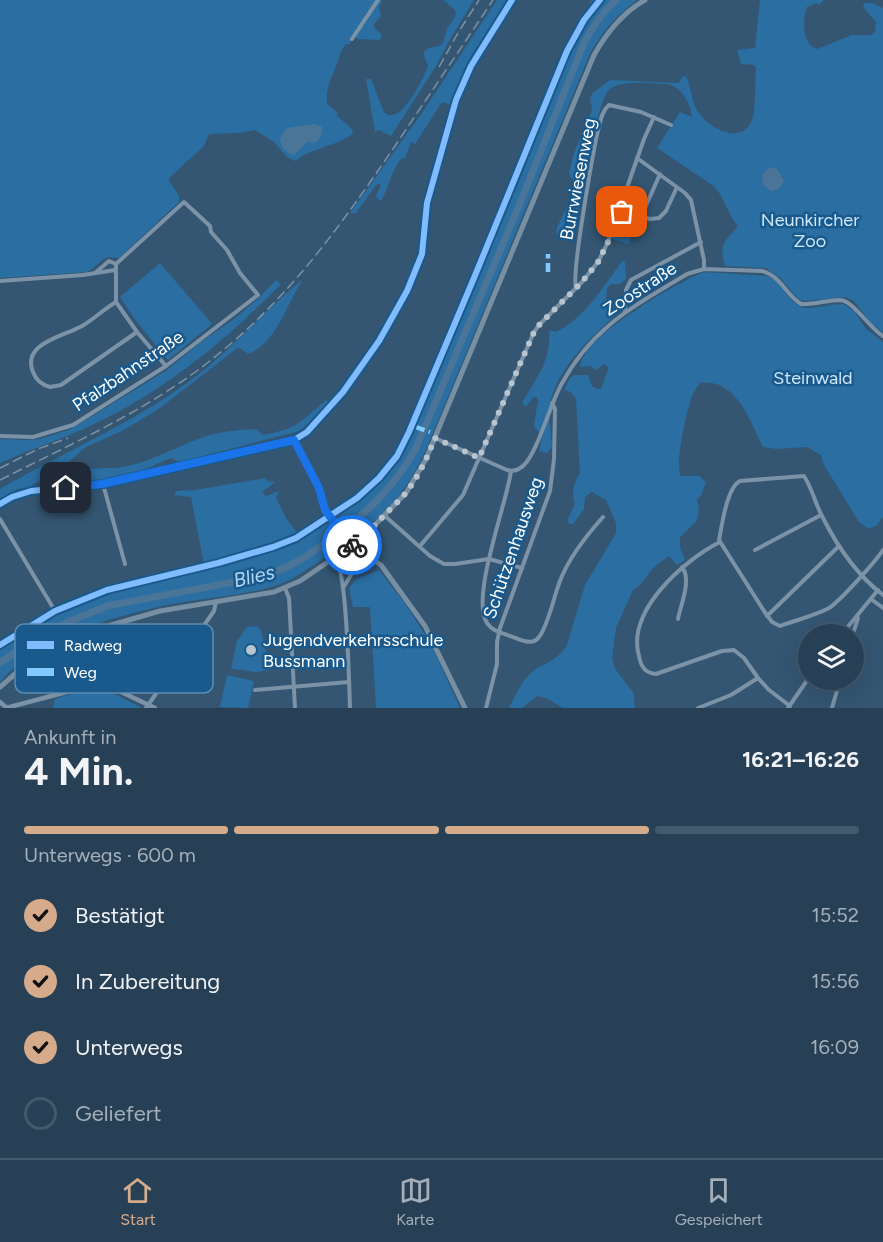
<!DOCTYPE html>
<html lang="de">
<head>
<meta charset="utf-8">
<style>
  body { margin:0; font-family:Figtree,sans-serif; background:#2f475c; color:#f1f3f6; height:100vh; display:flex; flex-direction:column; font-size:22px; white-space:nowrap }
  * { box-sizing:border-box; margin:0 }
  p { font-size:20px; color:#a4afb9 }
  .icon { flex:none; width:33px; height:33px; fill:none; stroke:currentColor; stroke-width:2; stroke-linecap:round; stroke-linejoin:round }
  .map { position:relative; height:708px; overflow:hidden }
  .sheet { display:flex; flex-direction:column; background:#274056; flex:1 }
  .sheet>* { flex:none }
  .fabs { position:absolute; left:798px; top:624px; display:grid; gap:12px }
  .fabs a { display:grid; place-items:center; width:66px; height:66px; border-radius:50%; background:#274056; box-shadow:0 6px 24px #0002,0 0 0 2px #43596c; font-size:30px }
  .pin { position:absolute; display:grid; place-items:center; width:51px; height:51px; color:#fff; margin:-26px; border-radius:12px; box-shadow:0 3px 9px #0006 }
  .courier { position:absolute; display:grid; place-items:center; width:60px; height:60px; margin:-30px; border:4px solid #1a73e8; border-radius:50%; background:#fff; color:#222; box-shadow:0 2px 8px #0007 }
  .summary em { font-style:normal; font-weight:700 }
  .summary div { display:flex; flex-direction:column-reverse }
  .summary { display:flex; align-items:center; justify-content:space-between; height:102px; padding:0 24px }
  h1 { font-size:39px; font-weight:700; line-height:45px }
  .bar { display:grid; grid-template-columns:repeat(4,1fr); gap:9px 6px; align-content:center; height:72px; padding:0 24px }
  .bar i { height:8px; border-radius:4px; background:#43596c }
  .bar .selected { background:#d6ab8b }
  .bar p { grid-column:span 4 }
  ol { padding:0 24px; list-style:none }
  li { display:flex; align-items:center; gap:18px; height:66px }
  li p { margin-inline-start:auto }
  li .icon { padding:6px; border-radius:50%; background:#d6ab8b; color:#111; stroke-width:4 }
  li:last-child { color:#a4afb9 }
  li i { width:33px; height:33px; border:3px solid #43596c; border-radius:50% }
  .dock { display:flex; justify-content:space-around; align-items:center; height:84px; border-top:2px solid #43596c; background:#274056; font-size:16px; color:#a4afb9 }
  .dock a { display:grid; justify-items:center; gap:3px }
  .dock .selected { color:#d6ab8b }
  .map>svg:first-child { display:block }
  .green { fill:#2b6ea1 }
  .water { fill:#4a7599 }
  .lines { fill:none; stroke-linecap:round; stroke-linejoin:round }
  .river { stroke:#4a7599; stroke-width:7 }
  .minor { stroke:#7b92a7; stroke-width:4 }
  .tertiary { stroke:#7b92a7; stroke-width:4.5 }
  .secondary { stroke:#778fa3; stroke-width:5 }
  .rail { stroke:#7c92a5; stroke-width:1.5; stroke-dasharray:10 4.5; stroke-linecap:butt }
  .quiet { stroke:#80caff; stroke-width:4.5; stroke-dasharray:9 4.5; stroke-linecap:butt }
  .cycleway-casing { stroke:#1a598c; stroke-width:10 }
  .cycleway { stroke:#80bcff; stroke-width:6 }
  .done { stroke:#b8c4ce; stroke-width:6; stroke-dasharray:0 10.8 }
  .route { stroke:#1a73e8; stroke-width:8 }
  .poi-dot { fill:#b8c4ce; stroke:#1a598c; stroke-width:2 }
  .labels { text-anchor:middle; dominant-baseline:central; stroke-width:5; stroke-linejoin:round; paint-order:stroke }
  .street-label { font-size:18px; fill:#fff; stroke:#1a598c }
  .park-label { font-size:18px; fill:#cce6fa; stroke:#1a598c }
  .poi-label { font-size:18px; fill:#fff; stroke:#1a598c; text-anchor:start }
  .water-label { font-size:20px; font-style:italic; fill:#b2d8f5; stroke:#1a598c }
  .key { fill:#1a598c; stroke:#5f8bae; stroke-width:1.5 }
  .key-label { font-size:16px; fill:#fff }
</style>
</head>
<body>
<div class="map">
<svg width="883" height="708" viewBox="0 0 883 708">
  <rect width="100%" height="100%" fill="#345672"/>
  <g class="green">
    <path d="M0,0H382L379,7L381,16L374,24L375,29L382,34L380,40L358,39L353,35L350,44H347C340,49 341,53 338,61C332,78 326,84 327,104L339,114L336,115L352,129L353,133C342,145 312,147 295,161L287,157L274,142L255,130L239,133L209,134L204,146L168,179L179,196V202L119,258C116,258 112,257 109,257C101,258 95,269 87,272L0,278Z"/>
    <path d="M443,0H474L449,41L436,66L391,136L379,130L375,132L366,79H371L384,112L388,115C391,115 395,115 398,113C409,106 424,78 428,66L424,56V52L429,48L439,46L443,43L447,29L456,15L455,10Z"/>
    <path d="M497,0H508C487,33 462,67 451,105L442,102L415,144L411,142L405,158H402C391,170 389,188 381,201L376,197L381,184L376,185L356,213H350L424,110Z"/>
    <path d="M592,0H637C616,16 601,32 589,56L426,450C419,464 412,478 403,490C382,520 351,540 321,560C307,569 293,580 278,585C240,597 201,598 162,606C106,619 39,637 0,682V649C59,600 133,585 205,570L191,497L174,495L176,491L195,490L265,478L269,482L274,481V483L262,492L266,496L279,491L276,498L286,518L298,534L323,519L327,524C357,503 385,482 405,450L559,68Z"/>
    <path d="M760,0H824L819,5L817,3L807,7C802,20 802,44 817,49L852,35H871L875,32L876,22L863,7L865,3H873L883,8V332L871,323L854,301L845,297L806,301L799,300L780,278L766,268L725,266C718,244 726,240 738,226C728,215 725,199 715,187L657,148L680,112L692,117C690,102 681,85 665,84C652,83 621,80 610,89C596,100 581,203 575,228L566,235L556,233C558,221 573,198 579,186L578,182L571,178L569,173L574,153L592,110L590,98L593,93L610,80L679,83L682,77L686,76C691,86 691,98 696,108C704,126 741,148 752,120C756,110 755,81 756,68L754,65L741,64L737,50L755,48Z"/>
    <polygon points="622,217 639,220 628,244 612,239"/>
    <path d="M623,260L625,262L626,279L620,284H611L607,288L606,299L609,304L619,309V312C594,334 559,366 551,400C548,414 551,432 552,447L547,453L539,451L542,437L534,426L538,400L537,397H533L526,407L522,403C536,379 551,361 549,332L551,330L555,332C582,322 606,283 623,260Z"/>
    <polygon points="160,263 212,324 168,360 136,321 120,297"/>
    <path d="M704,272L769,276C783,284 792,310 810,308C822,307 832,304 844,304L854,311L866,329L883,342V517L877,525L869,529L859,522L824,465L821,455L807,447L777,449L763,447C750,422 737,378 700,383C697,387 694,391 692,396C687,410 674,465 681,476H699L706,482L701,496L697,499L699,510L696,522L680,537V547L685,560L677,565L669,556L653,568L641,584L633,590L616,628L612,659L616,670L634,694L635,708H563L546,698L537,696L522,708H509C515,696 520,684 529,675C541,663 556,663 567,645L585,585L616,533V523L606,500L592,492L585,497L584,509L573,524H569L568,519L575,504C571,493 574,482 580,473L576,399L571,392L564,390L570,378L574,375H588L592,386L597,389H601L609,367L604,364L596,370L590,366L583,367L580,366C584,336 676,283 704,272Z"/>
    <path d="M276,280L281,284C226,340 166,390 94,424C63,439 31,449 0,463V439L25,440L40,439L71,429L167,370L198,344L234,319L259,298Z"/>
    <path d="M302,280C301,284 296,290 294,295C283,316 271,346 248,354L240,348L236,349L156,411L122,431L86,447L62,468L49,476L29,487L17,489L0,499V489C62,453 129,425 187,383C229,353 262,312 302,280Z"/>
    <path d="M326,400L328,402L312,420L299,431L184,461H177L171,458C162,461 154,466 145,469C123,476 68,489 47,484C59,469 94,468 113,468C144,467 179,444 210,435C224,431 241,430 256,429L263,435C299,428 300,422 326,400Z"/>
    <polygon points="379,570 404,602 431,644 460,708 376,708 370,607 353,607 349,588 356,579"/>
    <polygon points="257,626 261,630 270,670 257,672 233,669 231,668 237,641 247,627"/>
    <polygon points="227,675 254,681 248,708 220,707"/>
    <polygon points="89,688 115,694 142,708 53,708 55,699"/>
  </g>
  <g class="water">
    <path d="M315,124L322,127C322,134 321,138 315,143L307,142L294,155C287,154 280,146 280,139L287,128Z"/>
    <path d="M771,167L777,169L784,181C781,187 778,190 771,191L763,184L762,177L765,171Z"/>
  </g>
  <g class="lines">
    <path class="river" d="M0,663L31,641L68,622L107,606L260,577C293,567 309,555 336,535C371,509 395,486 416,448L519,206L584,43C593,27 602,12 616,0"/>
    <g class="minor">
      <polyline points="352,39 378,0"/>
      <polyline points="637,158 685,193 691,200 704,260 704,269"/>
      <polyline points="619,210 650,219 659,218 666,211 677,187"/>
      <polyline points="641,217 660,174"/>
      <polyline points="95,273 109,261 116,264"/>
      <polyline points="0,281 83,275 115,270"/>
      <path d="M576,288C571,274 594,147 599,126C601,118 603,110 609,105L641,112L671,125"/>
      <path d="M116,302C104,309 94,319 82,326C65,336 21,343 33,372C36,380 42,385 50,387L61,385L137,332"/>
      <polyline points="625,311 626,290 631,280 701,242"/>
      <polyline points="0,436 33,437 73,425 166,366 258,295 240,273 227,250 211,232 210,226 184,202 116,264 116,302 137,332 166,366"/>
      <path d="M435,438L507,470C514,472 519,470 524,465C537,453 550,405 561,385C592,327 633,307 687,274L704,269L762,271C781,276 785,294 801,304C814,305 827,300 840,300C854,301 868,327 883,336"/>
      <path d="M511,471C507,503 470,598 487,623C492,631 502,633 510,636C520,639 532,647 539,637C548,626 554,596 560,581C569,557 586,536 603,517"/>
      <polyline points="103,484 125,564"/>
      <polyline points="385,516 430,556 444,564 455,564 489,559 522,568"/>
      <polyline points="0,519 55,611"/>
      <path d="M720,542C684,560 626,611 639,656C641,667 645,673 656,674L722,651L734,650L744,658L758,678L769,690L790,706"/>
      <polyline points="420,546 463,495 534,332 540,324 582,282 598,262 608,242 644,139 654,117"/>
      <polyline points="755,550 821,515"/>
      <path d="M883,550C875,562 840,601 829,608C814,616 796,620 780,626L772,622L764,611L719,540C722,525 727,487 740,481L804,476C812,488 815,503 822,516C836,544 857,575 883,595"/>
      <path d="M336,560C347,573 349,684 350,708"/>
      <polyline points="285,588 289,598 295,708"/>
      <polyline points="343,588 359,562"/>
      <polyline points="871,599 883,608"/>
      <polyline points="767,616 839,546"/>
      <path d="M678,619C681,604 692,579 682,567"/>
      <polyline points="842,634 878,590"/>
      <polyline points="853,634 858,618"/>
      <path d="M0,645C35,615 83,596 127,584"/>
      <polyline points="255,690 349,682"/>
      <polyline points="146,708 214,611 216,602"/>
      <polyline points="486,708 497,664 497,642 500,628 550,491 554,459 555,409 552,403"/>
      <polyline points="698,708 731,695 758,678"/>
      <polyline points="788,708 808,679"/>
      <polyline points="832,708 840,680"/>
    </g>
    <g class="tertiary">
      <polyline points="294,440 319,488 325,510 351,545"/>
      <polyline points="0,504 12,497 31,491 103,484 283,443 294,440 307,432 343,392 379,341 407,291 422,254 427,203 456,100 471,66 512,0"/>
      <polyline points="0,702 7,708"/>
      <polyline points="6,708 93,685 115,689 155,708"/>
    </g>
    <g class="secondary">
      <circle cx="357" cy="553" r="10"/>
      <path d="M362,544L368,532L406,493L426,459L594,55C607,32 622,13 645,0"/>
      <polyline points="367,556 381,565 425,626 465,708"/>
      <polyline points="0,687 32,659 101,628 160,611 274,592 300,581 328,562 348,556"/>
    </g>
    <g class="rail">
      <polyline points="439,67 458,33 479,0"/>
      <polyline points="0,468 38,449 68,438"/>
      <path d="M0,480C67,446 137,415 198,370C285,305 337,231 397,143C429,95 461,48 493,0"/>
    </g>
    <g class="quiet">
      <polyline points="548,272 548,254"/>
      <polyline points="416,427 430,432"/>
    </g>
    <defs>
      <g id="cycleway">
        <polyline points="0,504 12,497 31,491 103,484 283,443 294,440 307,432 343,392 379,341 407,291 422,254 427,203 456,100 471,66 512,0"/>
        <polyline points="0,645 55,611 107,590 218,563 273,547 296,538 357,498 379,478 397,456 409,432 474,278 567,51 584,20 600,0"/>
      </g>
    </defs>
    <use href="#cycleway" class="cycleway-casing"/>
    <use href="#cycleway" class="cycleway"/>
  </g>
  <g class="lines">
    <path class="done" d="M352,545L362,544C371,525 390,511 404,495C418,478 427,458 435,438L479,458L534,332L540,324L582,282L598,262L608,242L619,210L622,212"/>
    <polyline class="route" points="66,488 102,484 294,440 319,488 325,510 352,545"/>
  </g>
  <circle class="poi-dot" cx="251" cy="650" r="6"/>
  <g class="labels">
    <g class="street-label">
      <text transform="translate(578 179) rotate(-79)">Burrwiesenweg</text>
      <text transform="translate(640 289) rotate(-33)">Zoostraße</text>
      <text transform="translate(128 371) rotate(-34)">Pfalzbahnstraße</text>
      <text transform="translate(513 548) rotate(-71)">Schützenhausweg</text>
    </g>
    <g class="park-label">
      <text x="810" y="220">Neunkircher<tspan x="810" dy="21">Zoo</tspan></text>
      <text x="813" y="378">Steinwald</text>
    </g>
    <g class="poi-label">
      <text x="263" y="640">Jugendverkehrsschule<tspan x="263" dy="21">Bussmann</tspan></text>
    </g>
    <g class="water-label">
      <text transform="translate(254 576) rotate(-13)">Blies</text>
    </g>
  </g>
  <rect x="15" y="624" width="198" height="69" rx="9" class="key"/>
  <rect x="27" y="641" width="27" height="8" fill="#80bcff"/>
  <rect x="27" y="668" width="27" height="8" fill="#80caff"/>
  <g class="key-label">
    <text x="64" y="651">Radweg</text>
    <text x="64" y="678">Weg</text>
  </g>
</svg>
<div class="fabs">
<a><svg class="icon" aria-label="layers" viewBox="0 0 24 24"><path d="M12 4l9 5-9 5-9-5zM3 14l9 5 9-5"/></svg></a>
</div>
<div class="pin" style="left:622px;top:212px;background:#ea580c"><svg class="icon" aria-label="bag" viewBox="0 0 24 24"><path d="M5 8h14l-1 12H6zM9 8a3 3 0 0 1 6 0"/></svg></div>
<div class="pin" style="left:66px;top:488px;background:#1f2937"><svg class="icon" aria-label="home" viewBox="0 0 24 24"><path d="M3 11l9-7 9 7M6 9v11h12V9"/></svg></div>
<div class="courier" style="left:352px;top:545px"><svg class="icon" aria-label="bike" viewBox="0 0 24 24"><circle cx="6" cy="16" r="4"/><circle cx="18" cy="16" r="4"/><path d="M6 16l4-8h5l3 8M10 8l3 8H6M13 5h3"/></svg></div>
</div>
<section class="sheet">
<div class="summary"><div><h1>4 Min.</h1><p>Ankunft in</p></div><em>16:21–16:26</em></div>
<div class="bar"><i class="selected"></i><i class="selected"></i><i class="selected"></i><i></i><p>Unterwegs · 600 m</p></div>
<ol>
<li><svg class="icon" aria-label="check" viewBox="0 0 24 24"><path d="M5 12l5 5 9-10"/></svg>Bestätigt<p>15:52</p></li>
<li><svg class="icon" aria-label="check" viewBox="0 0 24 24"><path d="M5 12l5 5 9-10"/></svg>In Zubereitung<p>15:56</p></li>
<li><svg class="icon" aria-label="check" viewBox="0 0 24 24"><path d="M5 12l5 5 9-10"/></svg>Unterwegs<p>16:09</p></li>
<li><i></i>Geliefert</li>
</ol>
</section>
<nav class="dock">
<a class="selected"><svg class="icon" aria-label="home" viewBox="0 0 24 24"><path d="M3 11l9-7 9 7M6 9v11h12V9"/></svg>Start</a>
<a><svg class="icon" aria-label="map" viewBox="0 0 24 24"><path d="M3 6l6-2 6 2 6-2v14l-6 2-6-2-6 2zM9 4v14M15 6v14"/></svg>Karte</a>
<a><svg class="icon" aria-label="saved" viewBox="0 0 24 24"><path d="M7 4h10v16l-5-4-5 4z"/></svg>Gespeichert</a>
</nav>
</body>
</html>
